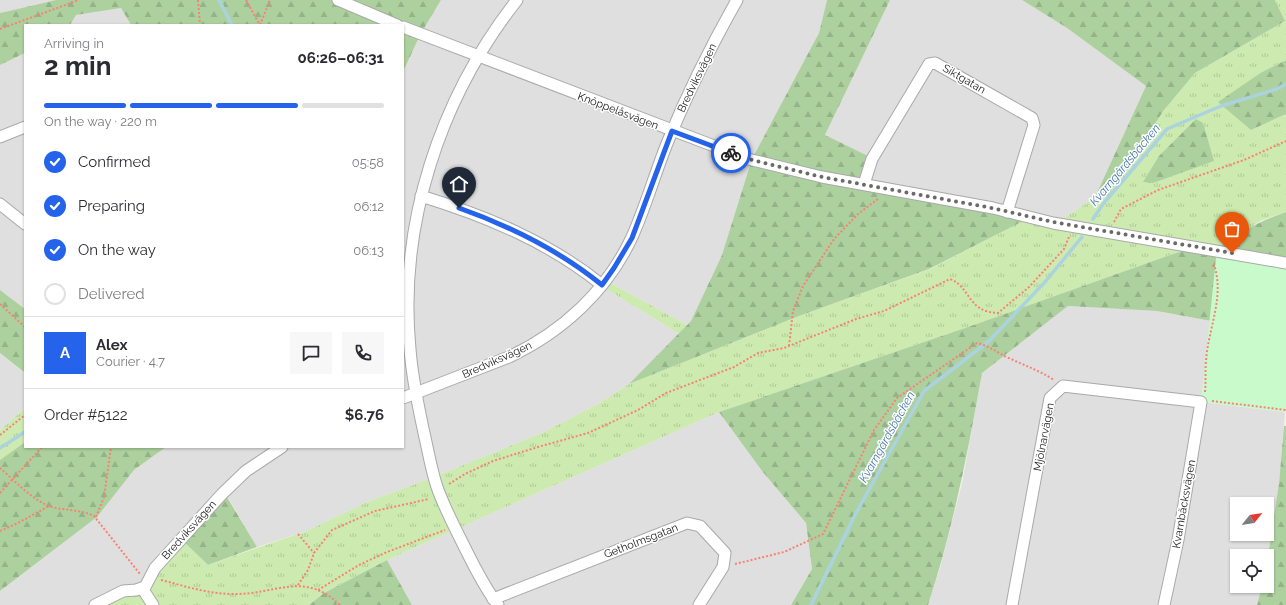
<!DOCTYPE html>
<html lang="en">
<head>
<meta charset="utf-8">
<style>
  body { margin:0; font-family:Raleway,sans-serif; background:#f7f7f7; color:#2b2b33; height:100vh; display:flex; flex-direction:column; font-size:15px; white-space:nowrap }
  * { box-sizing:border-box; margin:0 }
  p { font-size:13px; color:#7c7c81 }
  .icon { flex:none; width:22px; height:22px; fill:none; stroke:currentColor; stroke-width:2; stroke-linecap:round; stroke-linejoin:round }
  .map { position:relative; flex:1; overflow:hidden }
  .details { position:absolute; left:24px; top:24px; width:380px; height:424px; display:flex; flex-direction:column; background:#fff; border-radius:0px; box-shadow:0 1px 3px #0004 }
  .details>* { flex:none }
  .needle { width:26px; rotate:60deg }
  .fabs { position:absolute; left:1230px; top:497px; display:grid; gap:8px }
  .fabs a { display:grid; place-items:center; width:44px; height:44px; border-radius:0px; background:#fff; box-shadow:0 1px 3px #0004; font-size:20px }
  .pin { position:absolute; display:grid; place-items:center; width:34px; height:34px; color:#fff; margin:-41px -17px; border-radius:50% 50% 50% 0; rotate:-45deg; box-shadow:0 0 4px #0007 }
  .pin .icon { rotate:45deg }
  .courier { position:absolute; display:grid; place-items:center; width:40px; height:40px; margin:-20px; border:3px solid #2563eb; border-radius:50%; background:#fff; color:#222; box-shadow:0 1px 5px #0007 }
  .head em { font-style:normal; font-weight:700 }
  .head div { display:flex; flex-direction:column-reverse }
  .head { display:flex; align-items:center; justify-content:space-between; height:68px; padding:0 20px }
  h1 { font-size:26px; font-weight:700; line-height:30px }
  .bar { display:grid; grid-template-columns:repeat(4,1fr); gap:6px 4px; align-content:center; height:48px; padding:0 20px }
  .bar i { height:5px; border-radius:3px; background:#e1e1e2 }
  .bar .on { background:#2563eb }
  .bar p { grid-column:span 4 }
  .line { display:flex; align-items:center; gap:10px; padding:0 20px; border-top:1px solid #e1e1e2 }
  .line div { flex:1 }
  .round { display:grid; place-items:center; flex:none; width:42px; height:42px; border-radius:0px; background:#f7f7f7 }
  ol { padding:0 20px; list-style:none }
  li { display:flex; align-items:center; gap:12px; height:44px }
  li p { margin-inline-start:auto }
  li .icon { padding:4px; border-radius:50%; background:#2563eb; color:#fff; stroke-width:4 }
  li:last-child { color:#7c7c81 }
  li i { width:22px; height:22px; border:2px solid #e1e1e2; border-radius:50% }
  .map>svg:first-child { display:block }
  .residential { fill:#e0dfdf; fill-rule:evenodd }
  .grass { fill:url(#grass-tufts) }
  .forest { fill:url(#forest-firs) }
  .park { fill:#c8facc }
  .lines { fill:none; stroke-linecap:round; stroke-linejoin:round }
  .stream { stroke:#aad3df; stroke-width:3.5 }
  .street-casing { stroke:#a9a9a9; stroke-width:13 }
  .path { stroke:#fa8072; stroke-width:2; stroke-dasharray:2 2; stroke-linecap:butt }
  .street { stroke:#fff; stroke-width:11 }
  .done { stroke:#6b6a68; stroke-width:4; stroke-dasharray:0 7.2 }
  .route { stroke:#2563eb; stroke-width:5 }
  .labels { text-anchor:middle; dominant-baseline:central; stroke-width:3; stroke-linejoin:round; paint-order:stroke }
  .street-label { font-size:11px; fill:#222; stroke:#fff }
  .water-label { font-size:12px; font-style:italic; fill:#4a7aab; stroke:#fff }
</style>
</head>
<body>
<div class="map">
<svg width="1286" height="605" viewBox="0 0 1286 605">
  <defs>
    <pattern id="grass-tufts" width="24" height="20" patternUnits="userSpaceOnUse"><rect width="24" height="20" fill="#cdebb0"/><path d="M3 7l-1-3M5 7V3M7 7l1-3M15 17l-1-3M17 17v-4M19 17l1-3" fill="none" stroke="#b0c997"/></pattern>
    <pattern id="forest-firs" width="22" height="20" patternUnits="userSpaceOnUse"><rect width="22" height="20" fill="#add19e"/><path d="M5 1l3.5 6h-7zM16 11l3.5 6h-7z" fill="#95b388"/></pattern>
  </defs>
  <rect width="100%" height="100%" fill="#f2efe9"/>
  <g class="residential">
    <polygon points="0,0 56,0 0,13"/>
    <polygon points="441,0 827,0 819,33 722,255 691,321 687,325 607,281 603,287 679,334 629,384 598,404 542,433 434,477 367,502 309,530 257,547 225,492 146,585 95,605 0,605 0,591 97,517 134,470 166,447 403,447 403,72 420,35"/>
    <polygon points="890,0 1022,0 1067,28 1146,86 1095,197 1057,223 862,184 825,135"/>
    <polygon points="121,8 131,25 70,25 76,15"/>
    <polygon points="25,53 25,309 0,290 0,65"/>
    <path d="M1068,306L1157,311L1211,321L1201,402L1285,412L1279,483L1267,562V556H1237V586H1262L1257,605H928L940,568L962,484L982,373ZM1237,504H1267V534H1237Z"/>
    <polygon points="0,353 24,373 25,378 25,408 0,430"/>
    <polygon points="719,412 762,471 806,523 812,569 791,605 412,605 387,560"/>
  </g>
  <g class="grass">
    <polygon points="1275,0 1286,0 1286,60 1262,72 1251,130 1286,114 1286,212 1262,220 1217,249 1194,247 1170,255 965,328 719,412 387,560 324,593 309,605 95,605 142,589 182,540 208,565 309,530 367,502 434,477 542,433 598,404 629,384 799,316 930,269 1033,216 1057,223 1095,197 1108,196 1164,110 1195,73 1285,21"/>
    <polygon points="607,281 687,325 679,334 603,287"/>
    <polygon points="25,408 25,442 0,460 0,430"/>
  </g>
  <g class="forest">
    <polygon points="56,0 441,0 420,35 403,72 403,25 131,25 121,8 76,15 70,25 25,25 25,53 0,65 0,13"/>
    <polygon points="827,0 890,0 825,135 868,156 862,184 1033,216 929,269 799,316 629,384 691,321 722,255 752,159 819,33"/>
    <polygon points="1022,0 1275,0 1285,21 1195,73 1164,110 1108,196 1095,197 1146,86 1067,28"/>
    <polygon points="1286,60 1286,114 1251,130 1218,102 1262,72"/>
    <polygon points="1196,119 1203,123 1214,161 1153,183 1143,182 1159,156"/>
    <path d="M1286,212V260L1217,249L1211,321L1157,311L1068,306L982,373C968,452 953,529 928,605H791L812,569L806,523L762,471L719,412L965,328L1170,255L1194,247L1217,249C1239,232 1260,221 1286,212Z"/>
    <polygon points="0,290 25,309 25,373 0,353"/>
    <polygon points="1284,426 1286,426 1286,605 1257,605 1262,586 1267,586 1267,562 1279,483"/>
    <polygon points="25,442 25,447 166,447 134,470 97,517 0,591 0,460"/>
    <polygon points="224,492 257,547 208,565 182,540"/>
    <polygon points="387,560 412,605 309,605 324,593"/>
  </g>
  <polygon class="park" points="1217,249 1286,260 1286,412 1201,402"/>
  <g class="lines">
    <g class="stream">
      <polyline points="219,0 232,25"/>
      <polyline points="1093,219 1103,204 1167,129 1221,106 1277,89 1286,84"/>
      <polyline points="0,448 25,432"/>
      <polyline points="811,605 855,515 924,391 988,342 1045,282 1082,237"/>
    </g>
    <defs>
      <g id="street">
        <polyline points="338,0 397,25"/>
        <polyline points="403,27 748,159 822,177 993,208 1053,223 1286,263"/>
        <polyline points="0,137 25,127"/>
        <polyline points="864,184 872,159 929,64 935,63 1032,118 1034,125 1007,212"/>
        <path d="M421,196C486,216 549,242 602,285"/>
        <polyline points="0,204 25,224"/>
        <path d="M403,398L509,357C562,332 607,291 632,237C646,206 655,173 668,141C688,92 711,46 737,0"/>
        <polyline points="142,588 153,605"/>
        <polyline points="493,599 687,523 700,526 725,553 723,567 699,605"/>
        <polyline points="95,605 123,591 136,590 145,587 155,568 222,494 246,471 282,447"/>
        <path d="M498,605C484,587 474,566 464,546C454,526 444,507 437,487C431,469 428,450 424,433C418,405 412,378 410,349C398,225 440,98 517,0"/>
        <polyline points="1012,605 1050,398 1063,386 1201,402 1178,540 1164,605"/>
      </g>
    </defs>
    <use href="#street" class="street-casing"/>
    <g class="path">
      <polyline points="198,0 200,25"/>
      <polyline points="246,0 260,25"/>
      <polyline points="260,25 270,0"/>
      <polyline points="0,29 79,0"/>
      <polyline points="1114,222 1121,209 1158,190 1244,160 1286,141"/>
      <polyline points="0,304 25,327"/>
      <polyline points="789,346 793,311 803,286 834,239 858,214 878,199"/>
      <path d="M1205,392C1206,381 1205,371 1206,361C1208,328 1226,295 1213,262"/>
      <polyline points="1212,401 1286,410"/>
      <polyline points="0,435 25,415"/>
      <path d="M0,468C15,481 33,501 52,507C66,511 80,509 94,516L140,574"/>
      <path d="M449,484L465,474L493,461L538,447L588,433L638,410L666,393L734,367L758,353L784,348L856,319L884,311L950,279C971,287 967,312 998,313L1029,287L1064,249L1069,237"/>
      <polyline points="0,493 42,447"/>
      <polyline points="96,517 104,497 111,447"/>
      <polyline points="0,531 18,523 49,506"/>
      <polyline points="298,534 314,553"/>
      <path d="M735,564L784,552L823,534L874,430L897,398L977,343C990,346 999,354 1011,359C1026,366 1040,371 1054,380"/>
      <path d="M161,580C185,586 208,594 233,594C275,595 304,570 340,605"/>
      <polyline points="298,585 308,570 314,553 332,530 375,511 429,499"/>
      <polyline points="318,590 359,565 387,552 445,530"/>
    </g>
    <use href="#street" class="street"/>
  </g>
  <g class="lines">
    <polyline class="done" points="731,153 748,159 822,177 992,208 1053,222 1232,253"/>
    <path class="route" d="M459,208C510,226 560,251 602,285L614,268L632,238L672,131L731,153"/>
  </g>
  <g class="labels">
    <g class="street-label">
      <text transform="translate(697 78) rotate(-64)">Bredviksvägen</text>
      <text transform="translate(964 79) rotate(30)">Siktgatan</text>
      <text transform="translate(618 111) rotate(21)">Knöppelåsvägen</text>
      <text transform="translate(497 360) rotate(-24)">Bredviksvägen</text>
      <text transform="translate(1044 437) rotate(-79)">Mjölnarvägen</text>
      <text transform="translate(1184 504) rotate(-80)">Kvarnbäcksvägen</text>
      <text transform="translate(189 530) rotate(-48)">Bredviksvägen</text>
      <text transform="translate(641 541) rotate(-21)">Getholmsgatan</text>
    </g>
    <g class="water-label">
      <text transform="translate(1125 165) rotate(-50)">Kvarngårdsbäcken</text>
      <text transform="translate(887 437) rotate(-61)">Kvarngårdsbäcken</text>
    </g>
  </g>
</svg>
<div class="fabs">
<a><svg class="needle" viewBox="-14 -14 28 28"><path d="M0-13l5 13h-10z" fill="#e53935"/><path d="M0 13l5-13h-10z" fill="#7c7c81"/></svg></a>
<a><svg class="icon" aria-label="locate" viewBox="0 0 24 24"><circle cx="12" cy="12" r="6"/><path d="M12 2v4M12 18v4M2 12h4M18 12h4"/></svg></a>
</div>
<div class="pin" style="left:1232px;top:253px;background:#ea580c"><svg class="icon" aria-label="bag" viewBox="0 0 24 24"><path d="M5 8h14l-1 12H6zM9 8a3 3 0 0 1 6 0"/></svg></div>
<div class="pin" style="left:459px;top:208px;background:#1f2937"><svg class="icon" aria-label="home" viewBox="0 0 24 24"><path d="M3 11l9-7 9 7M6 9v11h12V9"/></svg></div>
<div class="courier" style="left:731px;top:153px"><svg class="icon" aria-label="bike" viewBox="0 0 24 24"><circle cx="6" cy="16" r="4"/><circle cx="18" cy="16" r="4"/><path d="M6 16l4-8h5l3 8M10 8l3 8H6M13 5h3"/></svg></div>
<section class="details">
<div class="head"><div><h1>2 min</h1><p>Arriving in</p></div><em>06:26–06:31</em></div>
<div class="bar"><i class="on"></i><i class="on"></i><i class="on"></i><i></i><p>On the way · 220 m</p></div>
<ol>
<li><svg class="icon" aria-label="check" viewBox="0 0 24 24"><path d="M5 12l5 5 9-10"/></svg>Confirmed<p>05:58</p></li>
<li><svg class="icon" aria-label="check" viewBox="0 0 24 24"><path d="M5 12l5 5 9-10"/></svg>Preparing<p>06:12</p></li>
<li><svg class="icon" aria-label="check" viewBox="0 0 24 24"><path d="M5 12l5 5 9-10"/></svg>On the way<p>06:13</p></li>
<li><i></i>Delivered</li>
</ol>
<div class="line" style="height:72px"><b class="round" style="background:#2563eb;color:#fff">A</b><div><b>Alex</b><p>Courier · 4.7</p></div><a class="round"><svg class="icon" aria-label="chat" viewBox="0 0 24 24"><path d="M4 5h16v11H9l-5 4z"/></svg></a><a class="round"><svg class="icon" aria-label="phone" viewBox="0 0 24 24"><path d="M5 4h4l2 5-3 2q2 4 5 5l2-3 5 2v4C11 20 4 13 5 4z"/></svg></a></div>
<div class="line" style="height:52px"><div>Order #5122</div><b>$6.76</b></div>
</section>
</div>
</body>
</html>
